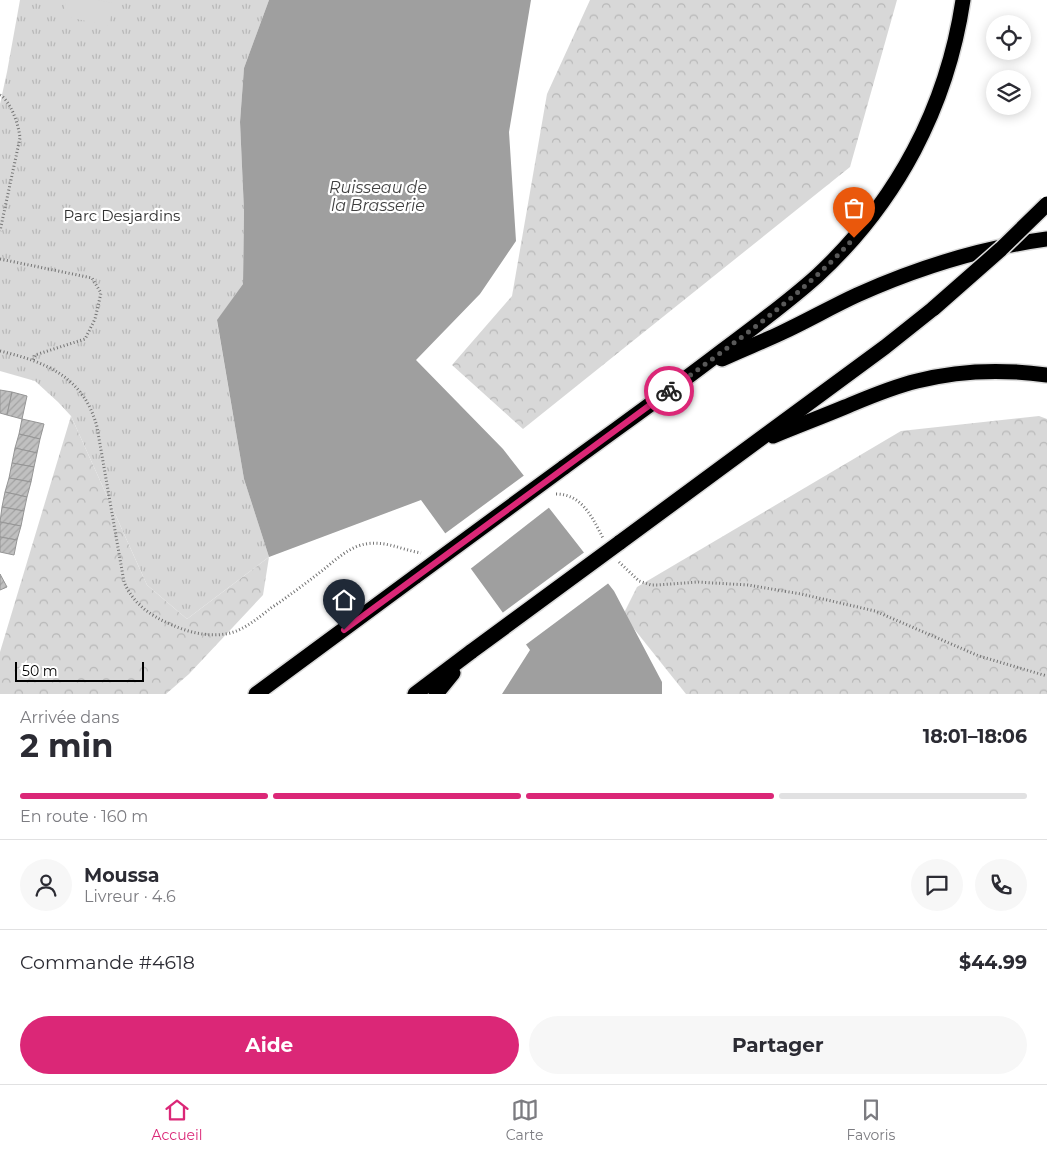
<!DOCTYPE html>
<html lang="fr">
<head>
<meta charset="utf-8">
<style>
  body { margin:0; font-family:Montserrat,sans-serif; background:#f7f7f7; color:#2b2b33; height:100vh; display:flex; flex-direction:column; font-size:19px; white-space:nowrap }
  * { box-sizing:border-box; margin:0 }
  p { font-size:16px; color:#7c7c81 }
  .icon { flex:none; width:28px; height:28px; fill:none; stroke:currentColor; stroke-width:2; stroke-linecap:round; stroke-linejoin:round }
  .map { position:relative; height:694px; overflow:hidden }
  .drawer { display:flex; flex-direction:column; background:#fff; flex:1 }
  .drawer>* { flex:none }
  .fabs { position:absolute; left:986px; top:15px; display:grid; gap:10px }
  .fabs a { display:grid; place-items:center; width:45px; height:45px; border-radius:50%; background:#fff; box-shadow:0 2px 12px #0003; font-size:25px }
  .scale { position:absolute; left:15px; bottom:12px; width:129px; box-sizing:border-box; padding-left:5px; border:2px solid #000; border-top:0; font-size:14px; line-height:18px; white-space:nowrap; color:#000; -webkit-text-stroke:4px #fff; paint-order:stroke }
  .pin { position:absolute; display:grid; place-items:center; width:42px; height:42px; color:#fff; margin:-51px -21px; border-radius:50% 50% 50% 0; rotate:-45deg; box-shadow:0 0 5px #0007 }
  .pin .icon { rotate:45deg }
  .courier { position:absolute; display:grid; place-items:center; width:50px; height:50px; margin:-25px; border:4px solid #db2777; border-radius:50%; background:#fff; color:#222; box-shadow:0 1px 6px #0007 }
  .summary em { font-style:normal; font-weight:700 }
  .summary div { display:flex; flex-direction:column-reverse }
  .summary { display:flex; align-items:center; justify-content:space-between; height:85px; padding:0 20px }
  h1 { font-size:32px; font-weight:700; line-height:38px }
  .bar { display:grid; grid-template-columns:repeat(4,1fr); gap:8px 5px; align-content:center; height:60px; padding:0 20px }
  .bar i { height:6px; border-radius:4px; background:#e1e1e2 }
  .bar .current { background:#db2777 }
  .bar p { grid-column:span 4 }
  .line { display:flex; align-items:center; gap:12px; padding:0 20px; border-top:1px solid #e1e1e2 }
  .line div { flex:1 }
  .round { display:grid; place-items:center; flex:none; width:52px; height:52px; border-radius:26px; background:#f7f7f7 }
  .button { display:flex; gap:10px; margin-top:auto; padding:10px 20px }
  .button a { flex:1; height:58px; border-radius:30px; background:#db2777; color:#fff; font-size:20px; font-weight:700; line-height:58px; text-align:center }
  .button a+a { background:#f7f7f7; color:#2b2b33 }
  .tabs { display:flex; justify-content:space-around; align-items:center; height:70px; border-top:1px solid #e1e1e2; background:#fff; font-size:14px; color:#7c7c81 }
  .tabs a { display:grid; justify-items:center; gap:2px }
  .tabs .current { color:#db2777 }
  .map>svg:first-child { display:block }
  .grass { fill:url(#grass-tufts) }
  .forest { fill:url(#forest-crowns) }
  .pitch { fill:#d8d8d8 }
  .water { fill:#9f9f9f }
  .pier { fill:#fff }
  .building { fill:url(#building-hatch); stroke:#959595 }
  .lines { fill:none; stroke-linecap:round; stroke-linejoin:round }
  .motorway-casing { stroke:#dbdbdb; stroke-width:18 }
  .path { stroke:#737373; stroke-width:3; stroke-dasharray:1 2.5; stroke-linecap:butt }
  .motorway { stroke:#000; stroke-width:15 }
  .motorway-bridge-casing { stroke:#dbdbdb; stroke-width:18; stroke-linecap:butt }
  .motorway-bridge { stroke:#000; stroke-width:15 }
  .done { stroke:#595959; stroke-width:5; stroke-dasharray:0 9 }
  .route { stroke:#db2777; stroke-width:6 }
  .labels { text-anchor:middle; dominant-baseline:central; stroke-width:4.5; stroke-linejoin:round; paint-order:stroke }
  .park-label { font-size:15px; fill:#2f2f2f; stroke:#fff }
  .water-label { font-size:16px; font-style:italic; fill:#404040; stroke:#fff }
</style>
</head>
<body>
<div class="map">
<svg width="1047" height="694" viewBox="0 0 1047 694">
  <defs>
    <pattern id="grass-tufts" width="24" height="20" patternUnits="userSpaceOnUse" patternTransform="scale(1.25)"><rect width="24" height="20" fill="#d8d8d8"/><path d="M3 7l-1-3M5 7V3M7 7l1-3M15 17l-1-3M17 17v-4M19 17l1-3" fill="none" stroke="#b8b8b8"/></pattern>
    <pattern id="forest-crowns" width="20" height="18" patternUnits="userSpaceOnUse" patternTransform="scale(1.25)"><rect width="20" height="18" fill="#d8d8d8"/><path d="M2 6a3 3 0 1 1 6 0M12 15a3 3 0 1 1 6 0" fill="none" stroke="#b8b8b8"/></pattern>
    <pattern id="building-hatch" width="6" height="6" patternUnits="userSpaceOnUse" patternTransform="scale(1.25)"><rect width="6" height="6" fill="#c0c0c0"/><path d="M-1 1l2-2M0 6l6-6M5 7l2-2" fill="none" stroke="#a3a3a3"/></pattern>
  </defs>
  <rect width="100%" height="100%" fill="#fff"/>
  <polygon class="grass" points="20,0 269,0 244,68 240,122 244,211 243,284 217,321 244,479 269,557 187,619 147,585 71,416 58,402 35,381 0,371 0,104 7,72"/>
  <g class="forest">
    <polygon points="590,0 897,0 850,167 523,429 452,365 512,296 547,94"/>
    <polygon points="71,416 147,585 187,619 269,557 263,595 189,674 166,694 0,694 0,652"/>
    <polygon points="1039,416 1047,419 1047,694 686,694 623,615 637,587 901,431"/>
  </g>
  <polygon class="pitch" points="66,0 98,0 113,3 109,26 63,16"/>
  <polygon class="water" points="269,0 531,0 509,132 516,241 480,294 416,360 503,449 614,591 662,682 662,694 502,694 530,650 421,500 269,557 244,479 217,320 243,284 244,211 240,122 244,68"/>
  <g class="pier">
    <polygon points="526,474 551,506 469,570 443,535"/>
    <polygon points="586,551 610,582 524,646 501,614"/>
  </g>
  <g class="building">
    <polygon points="0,390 12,392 7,415 0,413"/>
    <polygon points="12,392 27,396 22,419 7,415"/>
    <polygon points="22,419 44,424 40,439 19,434"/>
    <polygon points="19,434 40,439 37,453 15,448"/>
    <polygon points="15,448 37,453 34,467 12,463"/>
    <polygon points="12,463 34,467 31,482 9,478"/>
    <polygon points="9,478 31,482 27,497 5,492"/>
    <polygon points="5,492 27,497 24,511 2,507"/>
    <polygon points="2,507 24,511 21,526 0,522"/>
    <polygon points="0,522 21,526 17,540 0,537"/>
    <polygon points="0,537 17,540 14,555 0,552"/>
    <polygon points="0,574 7,587 0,590"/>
  </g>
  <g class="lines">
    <defs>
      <g id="motorway">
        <path d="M722,359C741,350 762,342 781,333C807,321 831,307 857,295C917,268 981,248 1047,239"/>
        <path d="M773,436C797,426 821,417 845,407C869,397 892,387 917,381C960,370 1003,369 1047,375"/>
        <path d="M563,468C616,429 670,391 722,351C754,327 787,303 817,276C897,202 947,107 963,0"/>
        <polyline points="619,543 885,347 934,308"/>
        <polyline points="256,694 416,576"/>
        <polyline points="415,694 472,651"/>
        <polyline points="436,694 453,673"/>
      </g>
    </defs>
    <use href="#motorway" class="motorway-casing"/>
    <g class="path">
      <path d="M0,95C11,101 19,126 20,138L0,231"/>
      <polyline points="0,259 92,278 101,293 95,319 85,339 35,355 33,361"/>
      <path d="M0,351C46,362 84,377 97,427L124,582C133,603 149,615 170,624C187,632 207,637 225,634C242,632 258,618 271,608C289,596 306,583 323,570C334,561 345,551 358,546C381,538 398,549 421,553"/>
      <path d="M556,494C582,494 592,517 603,538"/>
      <polyline points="619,562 639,581 651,585 658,585 697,582 748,585 801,594 875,611 979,656 1047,676"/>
    </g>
    <use href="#motorway" class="motorway"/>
    <defs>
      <g id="motorway-bridge">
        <polyline points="934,308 1001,249 1047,204"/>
        <polyline points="416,576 563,468"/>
        <polyline points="472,651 619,543"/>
      </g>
    </defs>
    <use href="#motorway-bridge" class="motorway-bridge-casing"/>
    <use href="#motorway-bridge" class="motorway-bridge"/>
  </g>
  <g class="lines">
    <path class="done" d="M669,391C732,344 802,296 854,238"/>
    <polyline class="route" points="344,630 669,391"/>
  </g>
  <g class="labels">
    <g class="park-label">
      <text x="122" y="215">Parc Desjardins</text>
    </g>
    <g class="water-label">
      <text x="378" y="187">Ruisseau de<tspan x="378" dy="18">la Brasserie</tspan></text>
    </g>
  </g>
</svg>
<div class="fabs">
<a><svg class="icon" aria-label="locate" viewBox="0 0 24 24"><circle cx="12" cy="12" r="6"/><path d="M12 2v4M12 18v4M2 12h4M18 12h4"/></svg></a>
<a><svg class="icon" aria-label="layers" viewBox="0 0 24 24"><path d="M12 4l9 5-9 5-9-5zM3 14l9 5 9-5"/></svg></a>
</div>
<div class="scale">50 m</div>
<div class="pin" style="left:854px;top:238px;background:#ea580c"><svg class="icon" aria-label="bag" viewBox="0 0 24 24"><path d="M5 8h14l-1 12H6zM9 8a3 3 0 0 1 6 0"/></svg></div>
<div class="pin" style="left:344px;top:630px;background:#1f2937"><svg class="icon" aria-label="home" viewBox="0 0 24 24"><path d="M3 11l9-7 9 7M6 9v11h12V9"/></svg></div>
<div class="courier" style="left:669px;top:391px"><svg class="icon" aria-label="bike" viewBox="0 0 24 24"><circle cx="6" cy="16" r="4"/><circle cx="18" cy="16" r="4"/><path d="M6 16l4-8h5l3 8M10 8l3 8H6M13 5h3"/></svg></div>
</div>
<section class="drawer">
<div class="summary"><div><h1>2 min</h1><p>Arrivée dans</p></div><em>18:01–18:06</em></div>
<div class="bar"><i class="current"></i><i class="current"></i><i class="current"></i><i></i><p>En route · 160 m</p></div>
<div class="line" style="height:90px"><a class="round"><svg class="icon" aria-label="person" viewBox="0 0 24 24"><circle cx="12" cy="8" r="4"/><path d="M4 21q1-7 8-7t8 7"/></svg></a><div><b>Moussa</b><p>Livreur · 4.6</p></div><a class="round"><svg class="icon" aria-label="chat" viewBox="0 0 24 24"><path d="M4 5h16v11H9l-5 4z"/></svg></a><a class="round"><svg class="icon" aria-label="phone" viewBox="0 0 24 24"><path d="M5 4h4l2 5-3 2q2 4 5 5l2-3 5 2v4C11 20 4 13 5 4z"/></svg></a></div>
<div class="line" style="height:65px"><div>Commande #4618</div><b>$44.99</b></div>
<div class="button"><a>Aide</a><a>Partager</a></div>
</section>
<nav class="tabs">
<a class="current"><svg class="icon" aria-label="home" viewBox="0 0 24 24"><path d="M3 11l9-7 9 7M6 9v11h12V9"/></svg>Accueil</a>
<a><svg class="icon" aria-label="map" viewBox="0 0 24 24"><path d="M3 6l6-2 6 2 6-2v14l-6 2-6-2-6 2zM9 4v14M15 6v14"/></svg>Carte</a>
<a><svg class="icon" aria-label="saved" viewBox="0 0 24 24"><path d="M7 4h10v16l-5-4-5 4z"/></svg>Favoris</a>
</nav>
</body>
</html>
